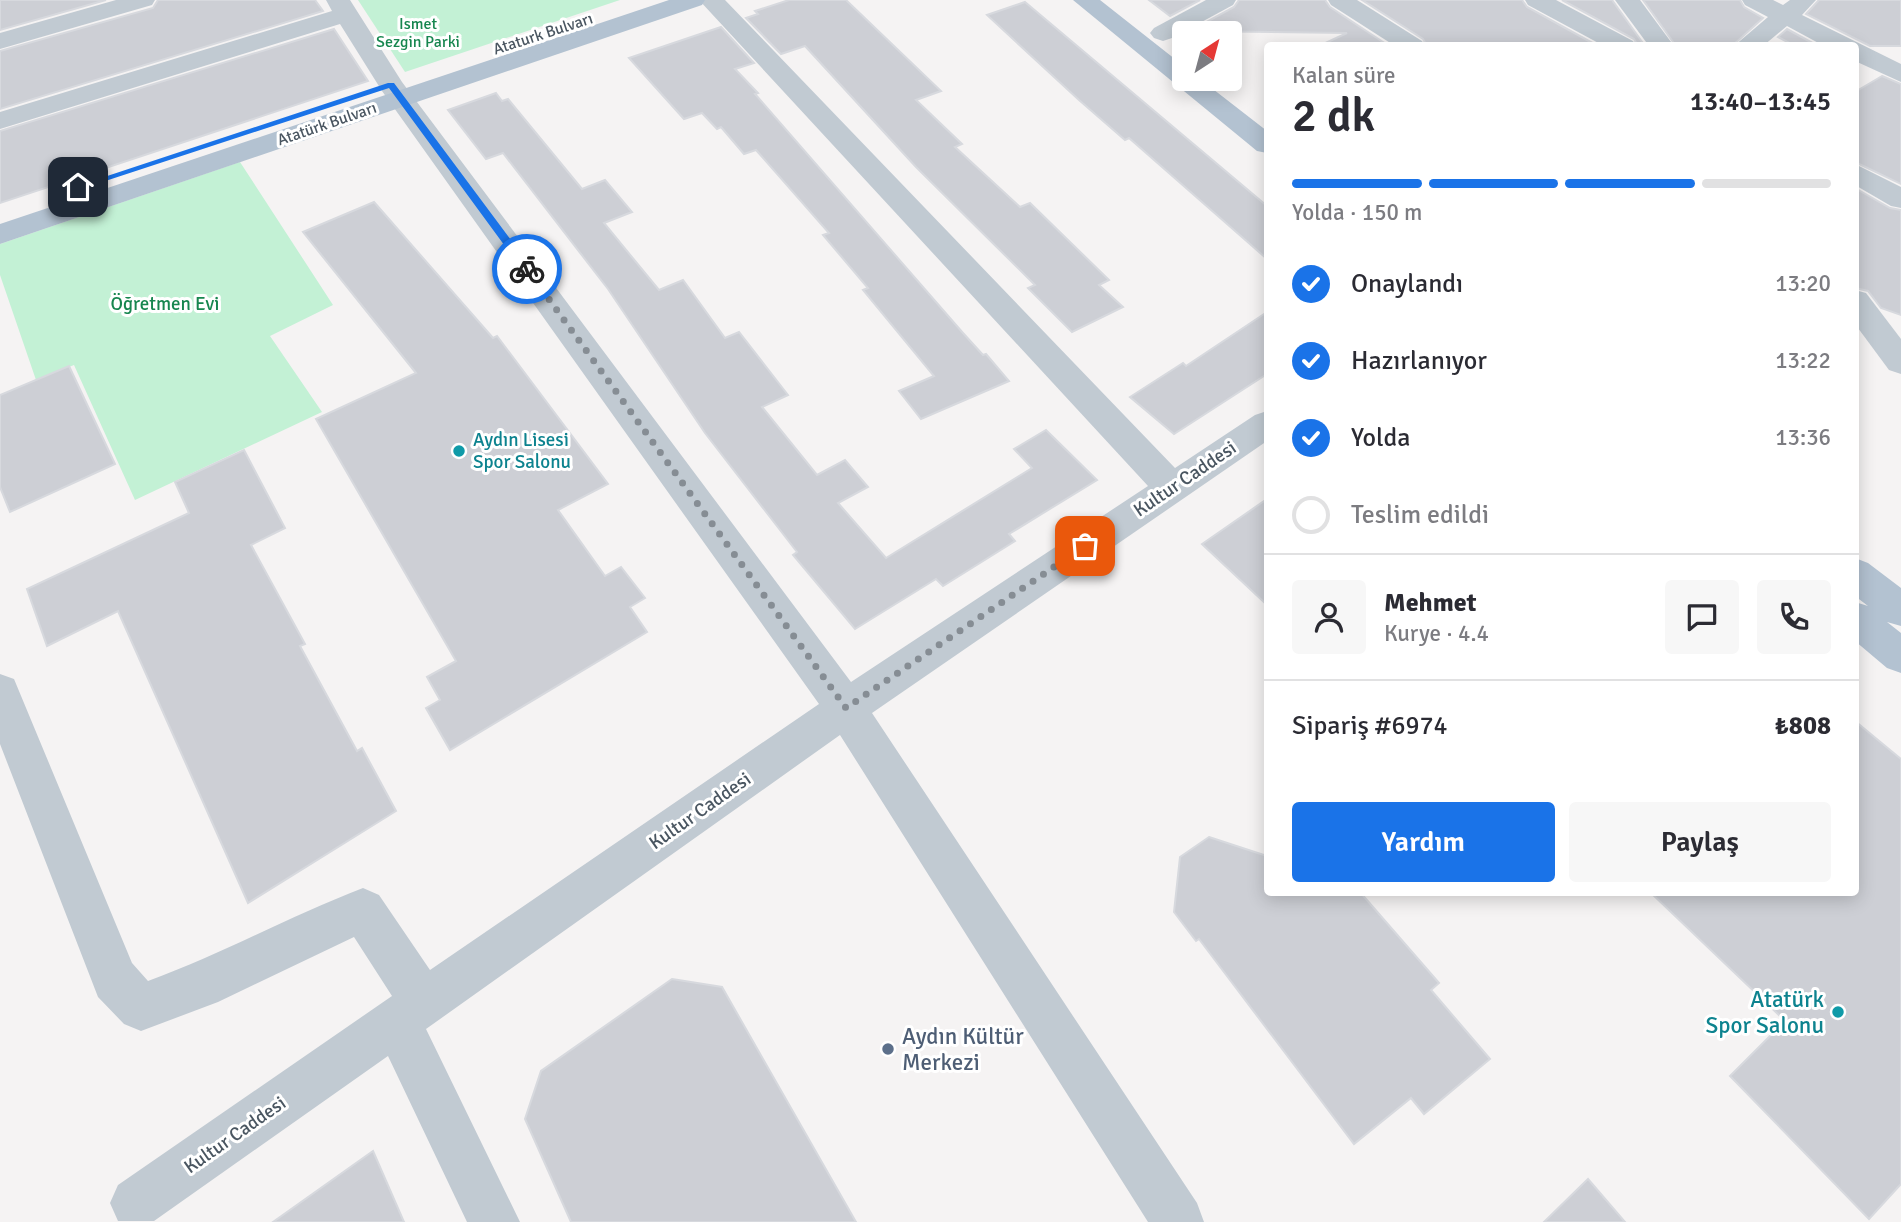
<!DOCTYPE html>
<html lang="tr">
<head>
<meta charset="utf-8">
<style>
  body { margin:0; font-family:Signika,sans-serif; background:#f7f7f7; color:#2b2b33; height:100vh; display:flex; flex-direction:column; font-size:26px; white-space:nowrap }
  * { box-sizing:border-box; margin:0 }
  p { font-size:23px; color:#7c7c81 }
  .icon { flex:none; width:38px; height:38px; fill:none; stroke:currentColor; stroke-width:2; stroke-linecap:round; stroke-linejoin:round }
  .map { position:relative; flex:1; overflow:hidden }
  .sheet { position:absolute; left:1264px; top:42px; width:595px; height:854px; display:flex; flex-direction:column; background:#fff; border-radius:7px; box-shadow:0 4px 18px #0003 }
  .sheet>* { flex:none }
  .needle { width:46px; rotate:36deg }
  .buttons { position:absolute; left:1172px; top:21px; display:grid; gap:14px }
  .buttons a { display:grid; place-items:center; width:70px; height:70px; border-radius:7px; background:#fff; box-shadow:0 4px 18px #0003; font-size:35px }
  .pin { position:absolute; display:grid; place-items:center; width:60px; height:60px; color:#fff; margin:-30px; border-radius:14px; box-shadow:0 4px 10px #0006 }
  .courier { position:absolute; display:grid; place-items:center; width:70px; height:70px; margin:-35px; border:5px solid #1a73e8; border-radius:50%; background:#fff; color:#222; box-shadow:0 2px 9px #0007 }
  .head em { font-style:normal; font-weight:600 }
  .head div { display:flex; flex-direction:column-reverse }
  .head { display:flex; align-items:center; justify-content:space-between; height:119px; padding:0 28px }
  h1 { font-size:46px; font-weight:600; line-height:52px }
  .bar { display:grid; grid-template-columns:repeat(4,1fr); gap:10px 7px; align-content:center; height:84px; padding:0 28px }
  .bar i { height:9px; border-radius:5px; background:#e1e1e2 }
  .bar .on { background:#1a73e8 }
  .bar p { grid-column:span 4 }
  .line { display:flex; align-items:center; gap:18px; padding:0 28px; border-top:2px solid #e1e1e2 }
  .line div { flex:1 }
  .round { display:grid; place-items:center; flex:none; width:74px; height:74px; border-radius:7px; background:#f7f7f7 }
  ol { padding:0 28px; list-style:none }
  li { display:flex; align-items:center; gap:21px; height:77px }
  li p { margin-inline-start:auto }
  li .icon { padding:7px; border-radius:50%; background:#1a73e8; color:#fff; stroke-width:4 }
  li:last-child { color:#7c7c81 }
  li i { width:38px; height:38px; border:4px solid #e1e1e2; border-radius:50% }
  .primary-button { display:flex; gap:14px; margin-top:auto; padding:14px 28px }
  .primary-button a { flex:1; height:80px; border-radius:7px; background:#1a73e8; color:#fff; font-size:28px; font-weight:600; line-height:80px; text-align:center }
  .primary-button a+a { background:#f7f7f7; color:#2b2b33 }
  .map>svg:first-child { display:block }
  .green { fill:#c3f1d5 }
  .building { fill:#cdcfd5; stroke:#d7d9de; stroke-width:2 }
  .lines { fill:none; stroke-linecap:round; stroke-linejoin:round }
  .minor { fill:#c1cad2; fill-rule:evenodd }
  .major { fill:#b3c2d1; fill-rule:evenodd }
  .route { fill:#1a73e8 }
  .done { stroke:#868d94; stroke-width:7; stroke-dasharray:0 12.6 }
  .culture-dot { fill:#0f9aa8; stroke:#fff; stroke-width:2.5 }
  .service-dot { fill:#5c6f8a; stroke:#fff; stroke-width:2.5 }
  .labels { text-anchor:middle; dominant-baseline:central; stroke-width:6; stroke-linejoin:round; paint-order:stroke }
  .far-park-label { font-size:16px; fill:#17864f; stroke:#fff }
  .far-street-label { font-size:16px; fill:#4a5661; stroke:#fff }
  .park-label { font-size:19px; fill:#17864f; stroke:#fff }
  .culture-label { font-size:19px; fill:#0d838f; stroke:#fff; text-anchor:start }
  .street-label { font-size:19px; fill:#4a5661; stroke:#fff }
  .near-culture-label { font-size:23px; fill:#0d838f; stroke:#fff; text-anchor:end }
  .near-service-label { font-size:23px; fill:#4e5e75; stroke:#fff; text-anchor:start }
</style>
</head>
<body>
<div class="map">
<svg width="1901" height="1222" viewBox="0 0 1901 1222">
  <rect width="100%" height="100%" fill="#f5f3f3"/>
  <g class="green">
    <polygon points="358,0 620,0 405,72"/>
    <polygon points="240,162 333,305 270,336 322,412 135,500 74,365 36,380 0,275 0,244"/>
  </g>
  <g class="building">
    <polygon points="0,0 106,0 0,30"/>
    <polygon points="158,0 315,0 323,11 0,109 0,51 153,8"/>
    <polygon points="789,0 846,0 941,91 916,100 962,144 955,147 1020,207 1030,203 1109,280 1099,285 1123,307 1072,332 1028,288 1035,285 916,167 805,46 781,54 746,18 758,14 755,11"/>
    <polygon points="1149,0 1200,0 1170,16"/>
    <polygon points="1239,0 1325,0 1330,7 1389,46 1319,46 1347,33 1190,31 1234,7"/>
    <polygon points="1362,0 1522,0 1527,7 1598,46 1427,46 1423,39"/>
    <polygon points="1562,0 1612,0 1645,46 1638,46 1634,39"/>
    <polygon points="1643,0 1740,0 1744,7 1763,18 1732,46 1676,46"/>
    <polygon points="1819,0 1901,0 1901,46 1870,46 1806,14"/>
    <polygon points="1025,2 1267,206 1267,259 1129,138 1125,140 1079,100 987,15"/>
    <polygon points="721,27 754,63 735,69 758,93 755,94 963,333 983,355 986,354 1009,381 921,419 899,391 934,376 863,290 868,288 823,235 829,233 756,150 744,154 721,127 717,129 702,113 684,119 629,58"/>
    <polygon points="334,29 368,81 0,203 0,131"/>
    <polygon points="1787,29 1818,46 1795,46 1778,37"/>
    <polygon points="1882,76 1901,84 1901,184 1855,162 1855,92"/>
    <polygon points="496,93 502,101 508,99 582,189 605,180 632,212 604,223 659,290 683,280 725,338 739,332 788,395 762,407 817,475 845,460 868,487 838,503 886,558 1032,468 1014,449 1046,430 1097,480 1009,534 1015,541 943,586 936,579 855,629 793,555 797,552 705,433 608,289 503,153 486,159 448,110"/>
    <polygon points="1855,188 1890,208 1901,210 1901,315 1881,308 1868,291 1855,288"/>
    <polygon points="374,202 493,338 497,336 608,484 558,510 605,576 621,567 645,598 630,607 647,632 450,750 426,708 440,700 427,677 456,661 316,419 416,373 303,232"/>
    <polygon points="1267,312 1267,374 1174,434 1130,397 1183,363 1186,366"/>
    <polygon points="69,366 115,464 10,512 0,487 0,395"/>
    <polygon points="244,450 285,528 251,545 305,644 300,646 357,751 362,748 396,811 248,903 118,611 47,646 27,589 189,513 175,482"/>
    <polygon points="1267,499 1267,605 1202,544"/>
    <polygon points="1855,721 1901,759 1901,1184 1869,1219 1730,1076 1785,1021 1650,892 1855,892"/>
    <polygon points="1209,837 1267,856 1267,892 1360,892 1439,983 1431,990 1490,1059 1424,1114 1411,1098 1354,1144 1199,939 1196,941 1174,912 1180,857"/>
    <polygon points="672,979 722,987 856,1222 571,1222 525,1119 541,1071"/>
    <polygon points="373,1151 404,1222 273,1222"/>
    <polygon points="1588,1179 1625,1222 1544,1222"/>
  </g>
  <g class="lines">
    <g class="minor">
      <polygon points="116,0 155,0 152,5 0,49 0,33"/>
      <path d="M326,0H350L402,82L851,682L1148,486L699,0H725L1175,468L1255,415L1267,411V441L872,713L1197,1203L1204,1222H1148L840,735L426,1029L520,1222H467L388,1056L154,1221H118L110,1203L118,1185L392,996L354,937L218,1002L141,1031L124,1024L98,997L0,744V674L14,679L132,963L148,981C222,954 290,916 363,888L379,895L430,970L819,704L382,91L340,24L0,129V112L332,11Z"/>
      <polygon points="1206,0 1236,0 1233,5 1172,38 1163,41 1154,38 1150,33 1154,28"/>
      <polygon points="1328,0 1357,0 1422,41 1425,46 1395,46 1331,5"/>
      <polygon points="1525,0 1556,0 1633,41 1636,46 1604,46 1528,5"/>
      <polygon points="1615,0 1640,0 1674,46 1649,46"/>
      <polygon points="1742,0 1773,0 1783,5 1790,0 1816,0 1802,15 1901,64 1901,82 1855,61 1855,46 1824,46 1787,26 1763,46 1734,46 1768,17 1745,5"/>
      <polygon points="1855,164 1901,187 1901,208 1891,206 1855,185"/>
      <polygon points="1855,290 1866,293 1901,339 1901,374 1889,370 1855,324"/>
    </g>
    <g class="major">
      <polygon points="669,0 705,0 702,5 0,244 0,224"/>
      <polygon points="1073,0 1100,0 1185,67 1185,79 1200,79 1267,131 1267,153 1257,151"/>
      <polygon points="1855,558 1868,563 1901,588 1901,626 1887,622 1901,633 1901,673 1887,668 1855,641 1855,602 1868,606 1855,596"/>
    </g>
  </g>
  <polygon class="route" points="388,83 394,83 531,267 531,272 524,272 389,88 81,189 74,187"/>
  <g class="lines">
    <polyline class="done" points="527,269 846,708 1085,546"/>
  </g>
  <g class="culture-dot">
    <circle cx="459" cy="451" r="7"/>
    <circle cx="1838" cy="1012" r="7"/>
  </g>
  <circle class="service-dot" cx="888" cy="1049" r="7"/>
  <g class="labels">
    <g class="far-park-label">
      <text x="418" y="24">Ismet<tspan x="418" dy="18">Sezgin Parki</tspan></text>
    </g>
    <g class="far-street-label">
      <text transform="translate(543 34) rotate(-18)">Ataturk Bulvarı</text>
      <text transform="translate(327 124) rotate(-19)">Atatürk Bulvarı</text>
    </g>
    <g class="park-label">
      <text x="165" y="304">Öğretmen Evi</text>
    </g>
    <g class="culture-label">
      <text x="473" y="440">Aydın Lisesi<tspan x="473" dy="22">Spor Salonu</tspan></text>
    </g>
    <g class="street-label">
      <text transform="translate(1185 479) rotate(-34)">Kultur Caddesi</text>
      <text transform="translate(700 811) rotate(-35)">Kultur Caddesi</text>
      <text transform="translate(235 1135) rotate(-35)">Kultur Caddesi</text>
    </g>
    <g class="near-culture-label">
      <text x="1824" y="999">Atatürk<tspan x="1824" dy="26">Spor Salonu</tspan></text>
    </g>
    <g class="near-service-label">
      <text x="902" y="1036">Aydın Kültür<tspan x="902" dy="26">Merkezi</tspan></text>
    </g>
  </g>
</svg>
<div class="buttons">
<a><svg class="needle" viewBox="-14 -14 28 28"><path d="M0-13l5 13h-10z" fill="#e53935"/><path d="M0 13l5-13h-10z" fill="#7c7c81"/></svg></a>
</div>
<div class="pin" style="left:1085px;top:546px;background:#ea580c"><svg class="icon" aria-label="bag" viewBox="0 0 24 24"><path d="M5 8h14l-1 12H6zM9 8a3 3 0 0 1 6 0"/></svg></div>
<div class="pin" style="left:78px;top:187px;background:#1f2937"><svg class="icon" aria-label="home" viewBox="0 0 24 24"><path d="M3 11l9-7 9 7M6 9v11h12V9"/></svg></div>
<div class="courier" style="left:527px;top:269px"><svg class="icon" aria-label="bike" viewBox="0 0 24 24"><circle cx="6" cy="16" r="4"/><circle cx="18" cy="16" r="4"/><path d="M6 16l4-8h5l3 8M10 8l3 8H6M13 5h3"/></svg></div>
<section class="sheet">
<div class="head"><div><h1>2 dk</h1><p>Kalan süre</p></div><em>13:40–13:45</em></div>
<div class="bar"><i class="on"></i><i class="on"></i><i class="on"></i><i></i><p>Yolda · 150 m</p></div>
<ol>
<li><svg class="icon" aria-label="check" viewBox="0 0 24 24"><path d="M5 12l5 5 9-10"/></svg>Onaylandı<p>13:20</p></li>
<li><svg class="icon" aria-label="check" viewBox="0 0 24 24"><path d="M5 12l5 5 9-10"/></svg>Hazırlanıyor<p>13:22</p></li>
<li><svg class="icon" aria-label="check" viewBox="0 0 24 24"><path d="M5 12l5 5 9-10"/></svg>Yolda<p>13:36</p></li>
<li><i></i>Teslim edildi</li>
</ol>
<div class="line" style="height:126px"><a class="round"><svg class="icon" aria-label="person" viewBox="0 0 24 24"><circle cx="12" cy="8" r="4"/><path d="M4 21q1-7 8-7t8 7"/></svg></a><div><b>Mehmet</b><p>Kurye · 4.4</p></div><a class="round"><svg class="icon" aria-label="chat" viewBox="0 0 24 24"><path d="M4 5h16v11H9l-5 4z"/></svg></a><a class="round"><svg class="icon" aria-label="phone" viewBox="0 0 24 24"><path d="M5 4h4l2 5-3 2q2 4 5 5l2-3 5 2v4C11 20 4 13 5 4z"/></svg></a></div>
<div class="line" style="height:91px"><div>Sipariş #6974</div><b>₺808</b></div>
<div class="primary-button"><a>Yardım</a><a>Paylaş</a></div>
</section>
</div>
</body>
</html>
